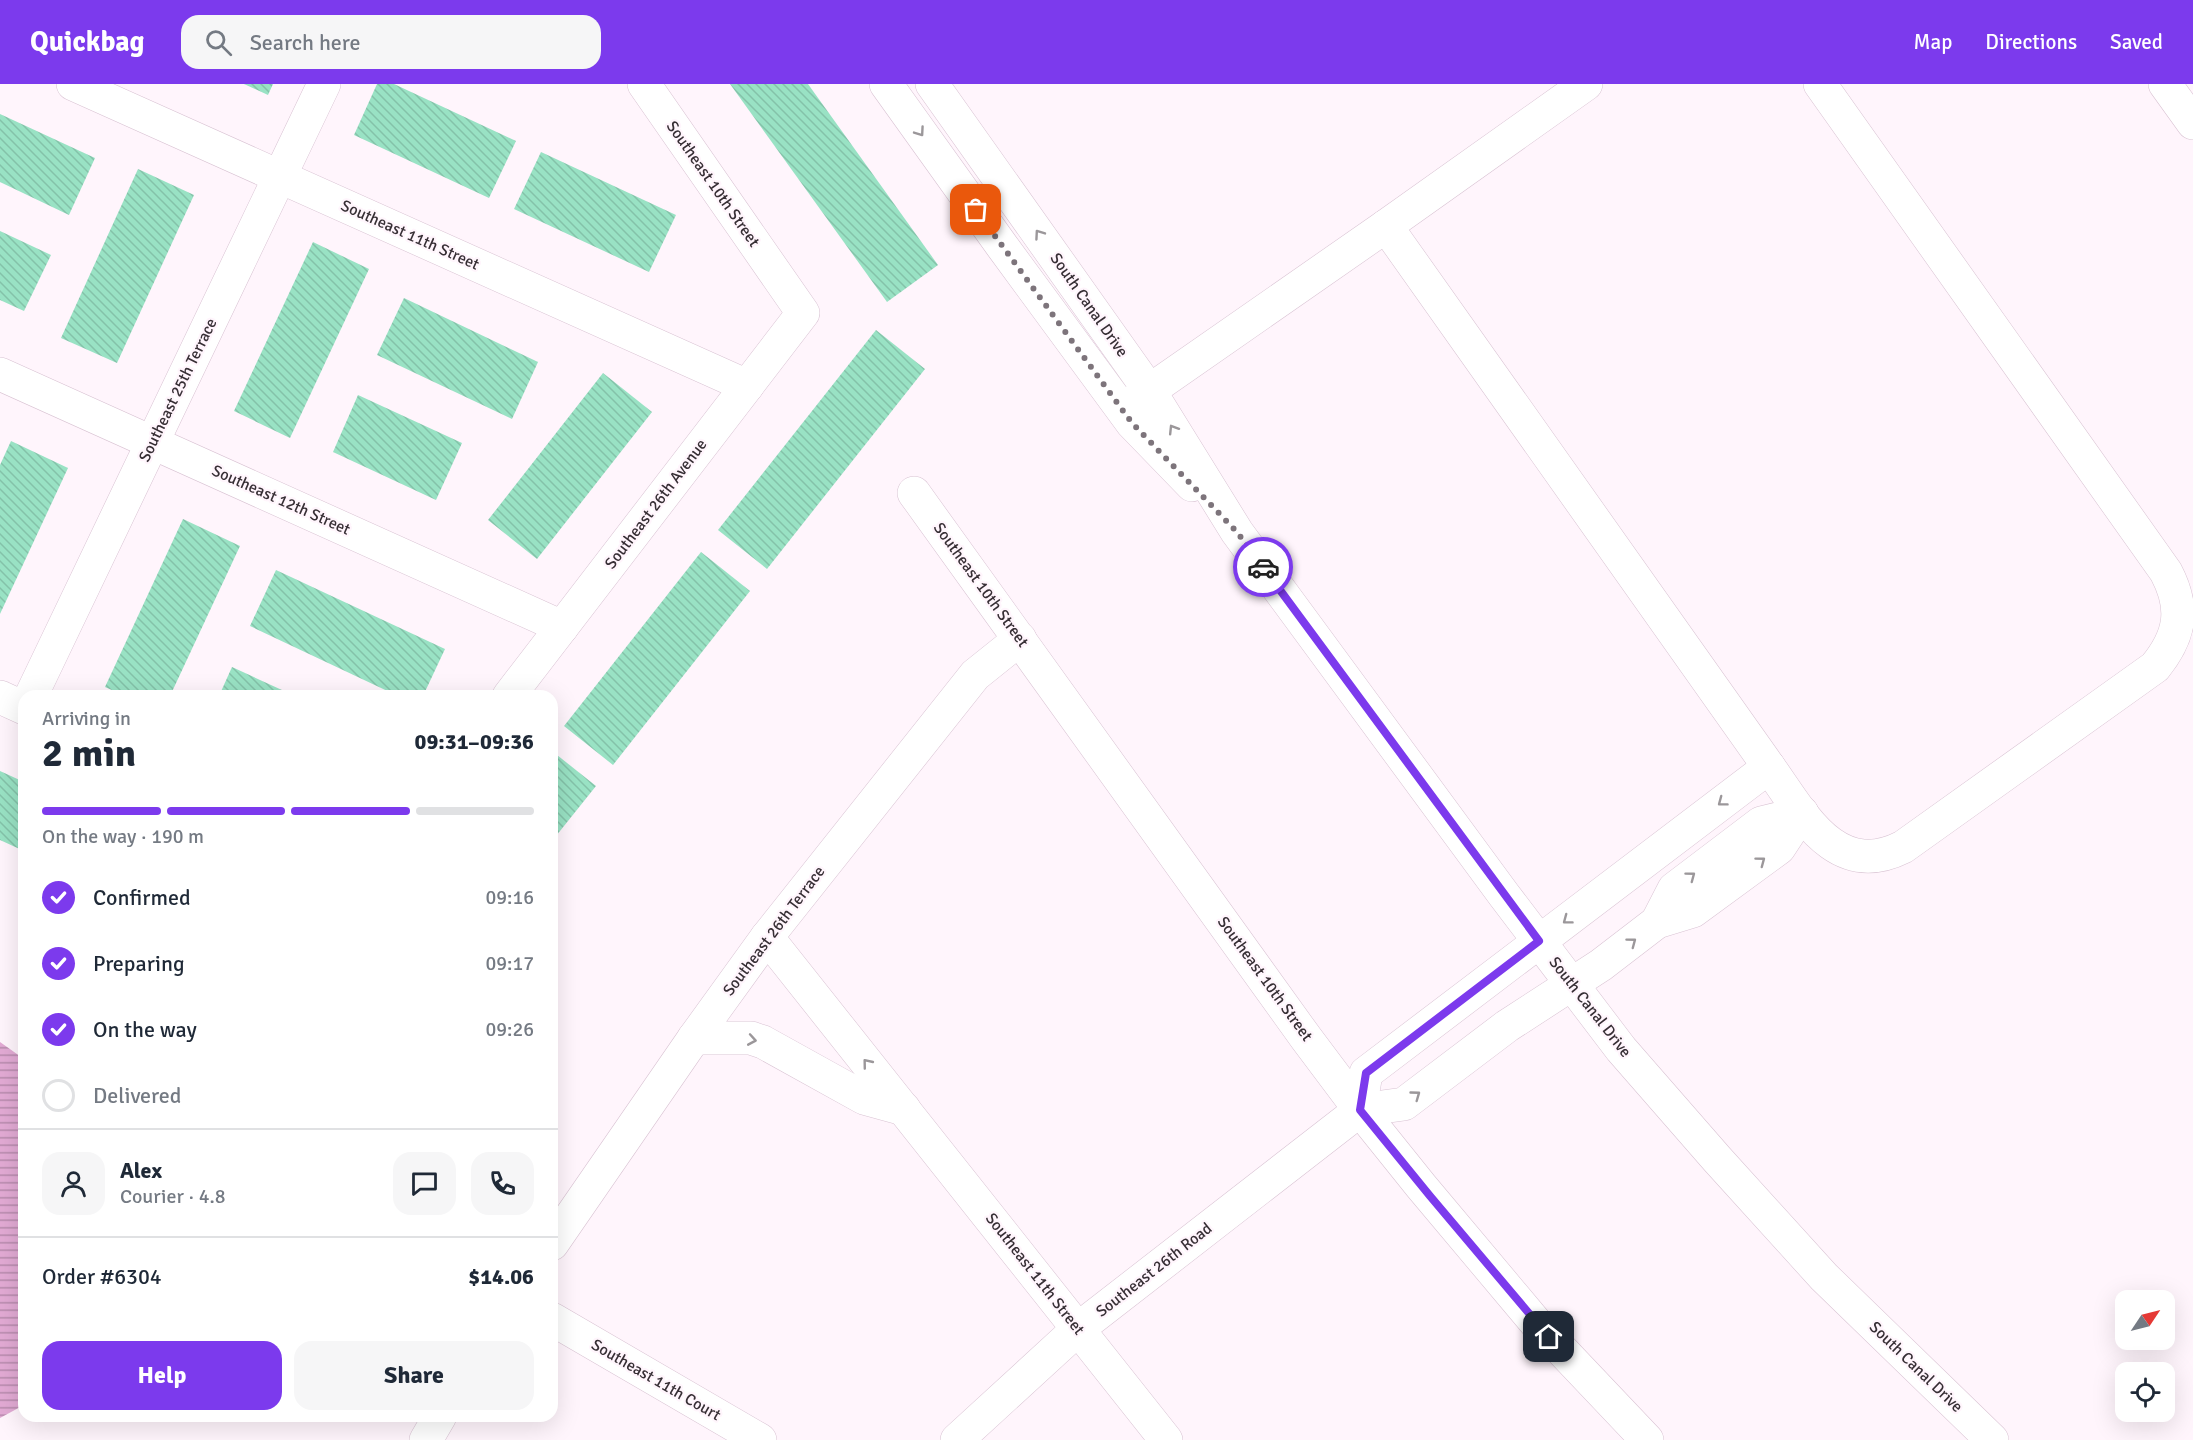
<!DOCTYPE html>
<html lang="en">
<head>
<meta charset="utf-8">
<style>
  body { margin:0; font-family:Signika,sans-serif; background:#f6f6f7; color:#1f2937; height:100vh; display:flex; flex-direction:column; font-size:22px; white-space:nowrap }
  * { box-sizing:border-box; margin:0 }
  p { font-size:20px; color:#747a83 }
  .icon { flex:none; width:33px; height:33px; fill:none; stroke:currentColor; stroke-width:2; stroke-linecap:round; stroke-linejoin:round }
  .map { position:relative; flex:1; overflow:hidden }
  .panel { position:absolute; left:18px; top:606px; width:540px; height:732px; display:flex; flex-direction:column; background:#fff; border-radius:18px; box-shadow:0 6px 24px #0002 }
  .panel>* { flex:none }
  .needle { width:39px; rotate:55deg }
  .fabs { position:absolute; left:2115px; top:1206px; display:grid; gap:12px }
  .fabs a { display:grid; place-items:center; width:60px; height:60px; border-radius:12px; background:#fff; box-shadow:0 6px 24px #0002; font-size:30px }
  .pin { position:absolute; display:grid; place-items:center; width:51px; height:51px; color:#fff; margin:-26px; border-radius:12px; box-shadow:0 3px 9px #0006 }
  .courier { position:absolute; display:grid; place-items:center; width:60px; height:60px; margin:-30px; border:4px solid #7c3aed; border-radius:50%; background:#fff; color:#222; box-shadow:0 2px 8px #0007 }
  .headline em { font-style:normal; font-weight:700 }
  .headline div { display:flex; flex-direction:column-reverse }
  .headline { display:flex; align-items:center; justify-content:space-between; height:102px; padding:0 24px }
  h1 { font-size:39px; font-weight:700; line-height:45px }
  .bar { display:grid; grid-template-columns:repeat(4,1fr); gap:9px 6px; align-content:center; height:72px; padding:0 24px }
  .bar i { height:8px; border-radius:4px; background:#e0e1e3 }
  .bar .active { background:#7c3aed }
  .bar p { grid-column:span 4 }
  .line { display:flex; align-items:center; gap:15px; padding:0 24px; border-top:2px solid #e0e1e3 }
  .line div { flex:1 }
  .round { display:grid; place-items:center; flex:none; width:63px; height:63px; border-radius:18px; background:#f6f6f7 }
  ol { padding:0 24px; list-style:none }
  li { display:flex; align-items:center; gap:18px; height:66px }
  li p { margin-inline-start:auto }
  li .icon { padding:6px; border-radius:50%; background:#7c3aed; color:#fff; stroke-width:4 }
  li:last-child { color:#747a83 }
  li i { width:33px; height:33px; border:3px solid #e0e1e3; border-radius:50% }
  .primary-button { display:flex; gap:12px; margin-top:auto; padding:12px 24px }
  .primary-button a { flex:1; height:69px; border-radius:18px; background:#7c3aed; color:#fff; font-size:24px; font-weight:700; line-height:69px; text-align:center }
  .primary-button a+a { background:#f6f6f7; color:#1f2937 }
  header { display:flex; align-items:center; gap:36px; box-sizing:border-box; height:84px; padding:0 30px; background:#7c3aed; color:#fff }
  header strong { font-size:28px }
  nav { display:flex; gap:33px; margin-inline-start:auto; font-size:21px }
  .search { width:420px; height:54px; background:#f6f6f7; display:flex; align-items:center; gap:15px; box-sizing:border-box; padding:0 21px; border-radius:18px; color:#747a83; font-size:22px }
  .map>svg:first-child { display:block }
  .water { fill:url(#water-rules) }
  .building { fill:url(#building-back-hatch) }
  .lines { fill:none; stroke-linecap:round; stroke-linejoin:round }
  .minor-casing { stroke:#d9c3d3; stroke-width:34 }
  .tertiary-casing { stroke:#d9c3d3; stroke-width:34 }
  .minor { stroke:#fff; stroke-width:33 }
  .tertiary { stroke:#fff; stroke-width:33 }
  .oneway { stroke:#9b979a }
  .done { stroke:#7d747b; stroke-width:6; stroke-dasharray:0 10.8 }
  .route { stroke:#7c3aed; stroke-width:8 }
  .labels { text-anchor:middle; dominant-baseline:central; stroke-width:4.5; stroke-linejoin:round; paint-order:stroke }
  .street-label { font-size:16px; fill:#372f35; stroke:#fff5fc }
</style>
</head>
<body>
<header>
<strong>Quickbag</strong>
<div class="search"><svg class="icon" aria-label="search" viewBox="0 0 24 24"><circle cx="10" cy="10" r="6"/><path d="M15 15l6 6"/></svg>Search here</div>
<nav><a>Map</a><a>Directions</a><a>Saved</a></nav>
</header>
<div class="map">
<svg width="2193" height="1356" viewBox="0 0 2193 1356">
  <defs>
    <pattern id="water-rules" width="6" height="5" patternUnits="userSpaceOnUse" patternTransform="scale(1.5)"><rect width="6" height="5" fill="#e2aad4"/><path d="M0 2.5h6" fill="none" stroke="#b88bad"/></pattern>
    <pattern id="building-back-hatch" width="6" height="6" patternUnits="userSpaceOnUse" patternTransform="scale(1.5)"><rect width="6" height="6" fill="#99e2c4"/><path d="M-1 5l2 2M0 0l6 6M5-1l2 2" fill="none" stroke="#84c2a9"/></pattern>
  </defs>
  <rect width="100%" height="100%" fill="#fff5fc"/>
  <polygon class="water" points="0,958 24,975 24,1321 0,1334"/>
  <g class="building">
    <polygon points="244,0 273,0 268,11"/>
    <polygon points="377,0 394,0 516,57 489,114 354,51"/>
    <polygon points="730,0 808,0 938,181 887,218"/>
    <polygon points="0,30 95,74 69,131 0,98"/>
    <polygon points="541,68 676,131 649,188 514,125"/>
    <polygon points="138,85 194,111 117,279 61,254"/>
    <polygon points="0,147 51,171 24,227 0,216"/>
    <polygon points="313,158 369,185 290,354 234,327"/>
    <polygon points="404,214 538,278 512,335 377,271"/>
    <polygon points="876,246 925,285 767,485 718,446"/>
    <polygon points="603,289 652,328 537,475 488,436"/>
    <polygon points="358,311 462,359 436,416 333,368"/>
    <polygon points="11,357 68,384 0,530 0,381"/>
    <polygon points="183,435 240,462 170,612 125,612 105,603"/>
    <polygon points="701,468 750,507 613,681 564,642"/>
    <polygon points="276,486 445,565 423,612 398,612 250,542"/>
    <polygon points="232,583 295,612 219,612"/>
    <polygon points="552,667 596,702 552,757"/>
    <polygon points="0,687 24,698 24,767 0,756"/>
  </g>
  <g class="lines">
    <defs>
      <g id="minor">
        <polyline points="73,0 747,302"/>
        <path d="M1386,142L1769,683C1802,729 1835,797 1903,763L2155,583C2181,551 2185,524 2166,488L1820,0"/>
        <polyline points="0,290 562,543"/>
        <polyline points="1126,323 1386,142 1586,0"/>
        <polyline points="914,409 1306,954 1360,1026 1421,1102 1536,1239 1647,1356"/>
        <polyline points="31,612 324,0"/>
        <polyline points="509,612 803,229 644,0"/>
        <polyline points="0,613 24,624"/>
        <polyline points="1657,838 1674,805 1761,739 1802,729"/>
        <polyline points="767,853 1166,1356"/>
        <polyline points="694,954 751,954 763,958 864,1014 904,1025"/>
        <polyline points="1360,1026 1366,989 1769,683"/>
        <polyline points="552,1160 694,954 767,853 975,591 1020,555"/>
        <polyline points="552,1235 760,1356"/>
        <polyline points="426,1356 440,1332"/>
        <polyline points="957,1356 1078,1245 1360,1026 1404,1020 1507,942 1601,881 1657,838 1693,827 1779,764 1802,729"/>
      </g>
      <g id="tertiary">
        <polyline points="886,0 1002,162 1132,339 1192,401"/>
        <polyline points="932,0 1149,306 1237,448 1504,811 1621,965 1717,1075 1824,1193 1992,1356"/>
        <polyline points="2165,0 2193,39"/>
      </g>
    </defs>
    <use href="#minor" class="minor-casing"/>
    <use href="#tertiary" class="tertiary-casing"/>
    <use href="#minor" class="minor"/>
    <use href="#tertiary" class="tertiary"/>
  </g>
  <defs><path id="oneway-chevron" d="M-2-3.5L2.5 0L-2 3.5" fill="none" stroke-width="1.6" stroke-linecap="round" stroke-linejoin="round" transform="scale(1.5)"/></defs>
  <g class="oneway">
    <use href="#oneway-chevron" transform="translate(920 48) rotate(55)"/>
    <use href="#oneway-chevron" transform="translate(1039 150) rotate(-125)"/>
    <use href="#oneway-chevron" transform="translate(1173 345) rotate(-122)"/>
    <use href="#oneway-chevron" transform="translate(1722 718) rotate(143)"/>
    <use href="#oneway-chevron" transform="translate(1761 777) rotate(-37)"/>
    <use href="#oneway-chevron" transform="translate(1691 792) rotate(-37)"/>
    <use href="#oneway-chevron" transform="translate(1567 836) rotate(143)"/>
    <use href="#oneway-chevron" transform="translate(1632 858) rotate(-37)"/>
    <use href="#oneway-chevron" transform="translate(752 956) rotate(10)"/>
    <use href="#oneway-chevron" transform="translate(867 979) rotate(-129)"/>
    <use href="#oneway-chevron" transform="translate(1416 1011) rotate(-36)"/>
  </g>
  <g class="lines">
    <polyline class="done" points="976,126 1132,339 1237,448 1263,483"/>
    <polyline class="route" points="1263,483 1539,857 1366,989 1360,1026 1430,1112 1549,1253"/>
  </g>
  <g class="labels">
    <g class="street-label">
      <text transform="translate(713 100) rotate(55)">Southeast 10th Street</text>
      <text transform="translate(410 151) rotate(24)">Southeast 11th Street</text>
      <text transform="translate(1089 221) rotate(55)">South Canal Drive</text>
      <text transform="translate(178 306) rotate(-64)">Southeast 25th Terrace</text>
      <text transform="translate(281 416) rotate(24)">Southeast 12th Street</text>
      <text transform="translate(656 420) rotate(-53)">Southeast 26th Avenue</text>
      <text transform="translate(981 501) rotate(54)">Southeast 10th Street</text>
      <text transform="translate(774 847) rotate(-53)">Southeast 26th Terrace</text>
      <text transform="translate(1265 895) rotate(54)">Southeast 10th Street</text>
      <text transform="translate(1590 923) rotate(52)">South Canal Drive</text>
      <text transform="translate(1154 1186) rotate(-38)">Southeast 26th Road</text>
      <text transform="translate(1035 1190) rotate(52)">Southeast 11th Street</text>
      <text transform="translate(1916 1283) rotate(44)">South Canal Drive</text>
      <text transform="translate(656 1296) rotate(30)">Southeast 11th Court</text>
    </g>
  </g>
</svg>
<div class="fabs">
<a><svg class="needle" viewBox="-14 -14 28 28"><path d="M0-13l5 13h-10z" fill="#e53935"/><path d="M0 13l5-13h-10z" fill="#747a83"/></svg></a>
<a><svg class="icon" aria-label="locate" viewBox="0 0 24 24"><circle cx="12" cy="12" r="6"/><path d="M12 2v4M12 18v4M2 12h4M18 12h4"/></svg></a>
</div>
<div class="pin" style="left:976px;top:126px;background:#ea580c"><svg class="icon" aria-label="bag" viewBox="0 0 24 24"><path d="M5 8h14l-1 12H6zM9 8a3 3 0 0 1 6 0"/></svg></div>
<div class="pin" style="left:1549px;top:1253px;background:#1f2937"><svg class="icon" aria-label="home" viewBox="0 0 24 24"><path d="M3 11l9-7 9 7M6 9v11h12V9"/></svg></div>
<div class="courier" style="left:1263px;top:483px"><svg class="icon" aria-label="car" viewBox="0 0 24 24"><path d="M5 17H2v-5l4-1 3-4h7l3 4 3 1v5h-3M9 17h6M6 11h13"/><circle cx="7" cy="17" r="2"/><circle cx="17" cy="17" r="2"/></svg></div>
<section class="panel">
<div class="headline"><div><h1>2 min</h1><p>Arriving in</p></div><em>09:31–09:36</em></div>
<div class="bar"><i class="active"></i><i class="active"></i><i class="active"></i><i></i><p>On the way · 190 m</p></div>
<ol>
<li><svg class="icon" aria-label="check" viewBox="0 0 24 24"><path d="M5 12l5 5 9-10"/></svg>Confirmed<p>09:16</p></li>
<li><svg class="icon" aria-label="check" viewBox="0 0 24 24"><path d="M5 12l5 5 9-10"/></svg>Preparing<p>09:17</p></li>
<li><svg class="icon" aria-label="check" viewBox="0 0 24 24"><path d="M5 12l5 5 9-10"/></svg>On the way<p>09:26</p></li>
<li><i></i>Delivered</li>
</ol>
<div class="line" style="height:108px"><a class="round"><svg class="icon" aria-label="person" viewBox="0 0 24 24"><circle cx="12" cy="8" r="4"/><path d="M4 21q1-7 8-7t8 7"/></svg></a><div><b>Alex</b><p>Courier · 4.8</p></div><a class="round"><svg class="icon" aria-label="chat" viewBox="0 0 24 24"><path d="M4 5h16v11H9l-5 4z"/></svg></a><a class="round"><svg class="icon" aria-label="phone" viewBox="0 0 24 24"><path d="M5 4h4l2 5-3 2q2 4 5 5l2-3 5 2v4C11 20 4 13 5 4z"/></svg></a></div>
<div class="line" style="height:78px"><div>Order #6304</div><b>$14.06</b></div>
<div class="primary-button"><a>Help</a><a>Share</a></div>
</section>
</div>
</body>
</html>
